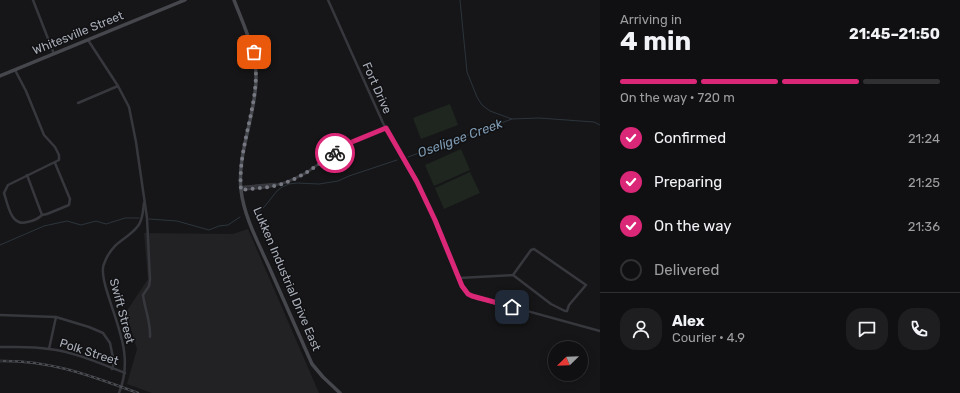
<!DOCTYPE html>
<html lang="en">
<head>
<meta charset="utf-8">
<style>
  body { margin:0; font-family:Rubik,sans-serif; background:#1e1e20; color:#f1f3f6; height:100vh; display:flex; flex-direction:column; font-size:15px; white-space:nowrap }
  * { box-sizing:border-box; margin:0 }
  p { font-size:13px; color:#9c9d9f }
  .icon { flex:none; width:22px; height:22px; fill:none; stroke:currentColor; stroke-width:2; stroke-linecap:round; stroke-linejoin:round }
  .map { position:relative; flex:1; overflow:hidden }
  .drawer { display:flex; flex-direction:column; background:#101012; width:360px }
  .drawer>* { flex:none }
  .needle { width:26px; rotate:247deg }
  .buttons { position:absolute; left:548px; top:341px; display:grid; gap:8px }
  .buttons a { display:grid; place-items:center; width:40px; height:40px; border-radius:50%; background:#101012; box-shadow:0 2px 10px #0003,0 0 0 1px #303032; font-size:20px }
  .pin { position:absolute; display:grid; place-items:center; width:34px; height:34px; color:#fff; margin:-17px; border-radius:8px; box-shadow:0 2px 6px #0006 }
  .courier { position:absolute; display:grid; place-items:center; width:40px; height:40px; margin:-20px; border:3px solid #db2777; border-radius:50%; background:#fff; color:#222; box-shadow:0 1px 5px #0007 }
  .head em { font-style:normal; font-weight:700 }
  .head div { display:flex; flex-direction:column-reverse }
  .head { display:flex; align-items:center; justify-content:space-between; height:68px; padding:0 20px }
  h1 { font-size:26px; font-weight:700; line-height:30px }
  .bar { display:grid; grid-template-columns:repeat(4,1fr); gap:6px 4px; align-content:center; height:48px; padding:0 20px }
  .bar i { height:5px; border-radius:3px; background:#303032 }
  .bar .on { background:#db2777 }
  .bar p { grid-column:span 4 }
  .line { display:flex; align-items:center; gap:10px; padding:0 20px; border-top:1px solid #303032 }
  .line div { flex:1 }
  .round { display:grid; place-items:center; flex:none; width:42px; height:42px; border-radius:16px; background:#1e1e20 }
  ol { padding:0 20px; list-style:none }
  li { display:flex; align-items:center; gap:12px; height:44px }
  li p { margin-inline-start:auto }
  li .icon { padding:4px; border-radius:50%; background:#db2777; color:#fff; stroke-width:4 }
  li:last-child { color:#9c9d9f }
  li i { width:22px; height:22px; border:2px solid #303032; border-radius:50% }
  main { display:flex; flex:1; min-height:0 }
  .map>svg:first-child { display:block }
  .built { fill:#222225 }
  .green { fill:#1e261f }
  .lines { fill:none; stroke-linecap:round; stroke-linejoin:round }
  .stream { stroke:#2c353c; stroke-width:1 }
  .street { stroke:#37383d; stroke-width:2.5 }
  .secondary { stroke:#45474d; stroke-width:3.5 }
  .rail-casing { stroke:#4a4c52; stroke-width:2.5 }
  .rail { stroke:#111113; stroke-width:1; stroke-dasharray:3; stroke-linecap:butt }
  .done { stroke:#757880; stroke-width:4; stroke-dasharray:0 7.2 }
  .route { stroke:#db2777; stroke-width:5 }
  .labels { text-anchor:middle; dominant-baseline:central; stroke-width:3; stroke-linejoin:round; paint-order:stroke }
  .street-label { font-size:12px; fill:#a8adb8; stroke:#111113 }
  .water-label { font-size:13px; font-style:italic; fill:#7f9bb3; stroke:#111113 }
</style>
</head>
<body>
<main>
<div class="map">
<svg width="600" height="393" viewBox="0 0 600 393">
  <rect width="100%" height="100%" fill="#161618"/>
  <polygon class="built" points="248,229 319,393 152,393 127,384 137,349 126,312 148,279 144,233 233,234"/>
  <g class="green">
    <polygon points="450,104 458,125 421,139 413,118"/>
    <polygon points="461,149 470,170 434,186 425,165"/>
    <polygon points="470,172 480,193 444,209 435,188"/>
  </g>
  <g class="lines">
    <g class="stream">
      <polyline points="460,0 467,72 477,97 482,105 490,111 512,119 539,118 594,122 600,125"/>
      <polyline points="408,157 512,119"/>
      <polyline points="254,216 265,206 277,191 282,187 289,184 297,183 319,184 338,181 349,176 397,160"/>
      <polyline points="149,219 177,221 209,230 219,226 228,225 240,217"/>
      <polyline points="0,245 44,226 67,221 81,225 96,221 106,224 125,218 139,218"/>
    </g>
    <g class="street">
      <polyline points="33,0 54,54"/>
      <polyline points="328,0 383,123 417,182 435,220 462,286 468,294 477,299 498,303 600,331"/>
      <path d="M88,40L118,86L129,107L136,142L147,218L150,280L149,286L143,295C145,310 151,323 150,337"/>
      <path d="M15,70L26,91L44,135L55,147L59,155V160L8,185L4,193C8,205 11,227 27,222C33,221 38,219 42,215L47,214L69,205L70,199L55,163"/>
      <polyline points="78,103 118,86"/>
      <polyline points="27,175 42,215"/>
      <polyline points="241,187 275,184"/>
      <polyline points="241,190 268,187 287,182 306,173 347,144 386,128"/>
      <polyline points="459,278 513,275 551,304 565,311 567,311 569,305 586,285 534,249 531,250 513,275"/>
      <polyline points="0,315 56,317 89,327 103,333 110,343 114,363 112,369"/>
      <path d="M0,347C16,347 33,346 49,349C75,352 101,364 125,373"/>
      <polyline points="49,349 56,317"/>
      <path d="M119,393C133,359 119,330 109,298C106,288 102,278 103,268C103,265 105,262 106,259C115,240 127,240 138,226C143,220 143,210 144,203"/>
    </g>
    <g class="secondary">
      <path d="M234,0C244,26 257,52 256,81C255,117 237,154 241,190C244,217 259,244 270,269C284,301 298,333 312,364L323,377L340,393"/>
      <polyline points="0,76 185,0"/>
    </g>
    <defs>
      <path id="rail" d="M0,361C51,360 91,376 138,393"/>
    </defs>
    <use href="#rail" class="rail-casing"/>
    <use href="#rail" class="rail"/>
  </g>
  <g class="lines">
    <path class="done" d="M254,52C263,100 237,143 241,190C256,188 273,188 287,182C304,176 320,163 335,153"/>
    <polyline class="route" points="335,153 347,144 386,128 417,182 435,220 462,286 468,294 472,296 512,307"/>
  </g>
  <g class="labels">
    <g class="street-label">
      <text transform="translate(78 33) rotate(-22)">Whitesville Street</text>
      <text transform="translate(377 88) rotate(66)">Fort Drive</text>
      <text transform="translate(287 279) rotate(67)">Lukken Industrial Drive East</text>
      <text transform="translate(122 311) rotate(75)">Swift Street</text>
      <text transform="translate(89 352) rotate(18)">Polk Street</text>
    </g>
    <g class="water-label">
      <text transform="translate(460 138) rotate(-20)">Oseligee Creek</text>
    </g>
  </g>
</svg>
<div class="buttons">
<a><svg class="needle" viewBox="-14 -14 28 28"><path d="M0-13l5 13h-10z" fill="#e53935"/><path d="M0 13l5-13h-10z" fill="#9c9d9f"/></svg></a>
</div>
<div class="pin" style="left:254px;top:52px;background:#ea580c"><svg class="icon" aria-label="bag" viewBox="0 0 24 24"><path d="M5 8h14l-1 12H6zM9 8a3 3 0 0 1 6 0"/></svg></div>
<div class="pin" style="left:512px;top:307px;background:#1f2937"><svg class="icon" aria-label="home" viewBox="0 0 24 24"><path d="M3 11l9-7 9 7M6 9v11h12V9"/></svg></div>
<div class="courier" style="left:335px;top:153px"><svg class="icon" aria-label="bike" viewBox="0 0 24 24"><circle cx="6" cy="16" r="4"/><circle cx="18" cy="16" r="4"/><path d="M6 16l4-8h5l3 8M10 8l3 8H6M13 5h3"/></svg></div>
</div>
<section class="drawer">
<div class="head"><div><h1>4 min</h1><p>Arriving in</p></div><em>21:45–21:50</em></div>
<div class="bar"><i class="on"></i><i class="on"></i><i class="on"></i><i></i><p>On the way · 720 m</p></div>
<ol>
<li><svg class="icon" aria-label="check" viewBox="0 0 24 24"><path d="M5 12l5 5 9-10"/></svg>Confirmed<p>21:24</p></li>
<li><svg class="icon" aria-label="check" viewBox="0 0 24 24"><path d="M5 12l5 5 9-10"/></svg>Preparing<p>21:25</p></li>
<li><svg class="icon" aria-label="check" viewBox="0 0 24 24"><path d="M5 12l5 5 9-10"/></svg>On the way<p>21:36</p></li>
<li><i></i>Delivered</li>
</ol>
<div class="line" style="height:72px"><a class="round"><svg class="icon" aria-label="person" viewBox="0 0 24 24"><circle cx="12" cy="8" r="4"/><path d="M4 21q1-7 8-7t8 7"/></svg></a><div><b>Alex</b><p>Courier · 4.9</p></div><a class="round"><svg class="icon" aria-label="chat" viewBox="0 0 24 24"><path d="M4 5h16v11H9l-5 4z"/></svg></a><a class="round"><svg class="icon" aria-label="phone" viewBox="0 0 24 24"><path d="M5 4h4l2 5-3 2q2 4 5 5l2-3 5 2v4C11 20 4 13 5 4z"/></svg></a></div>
</section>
</main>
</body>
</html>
